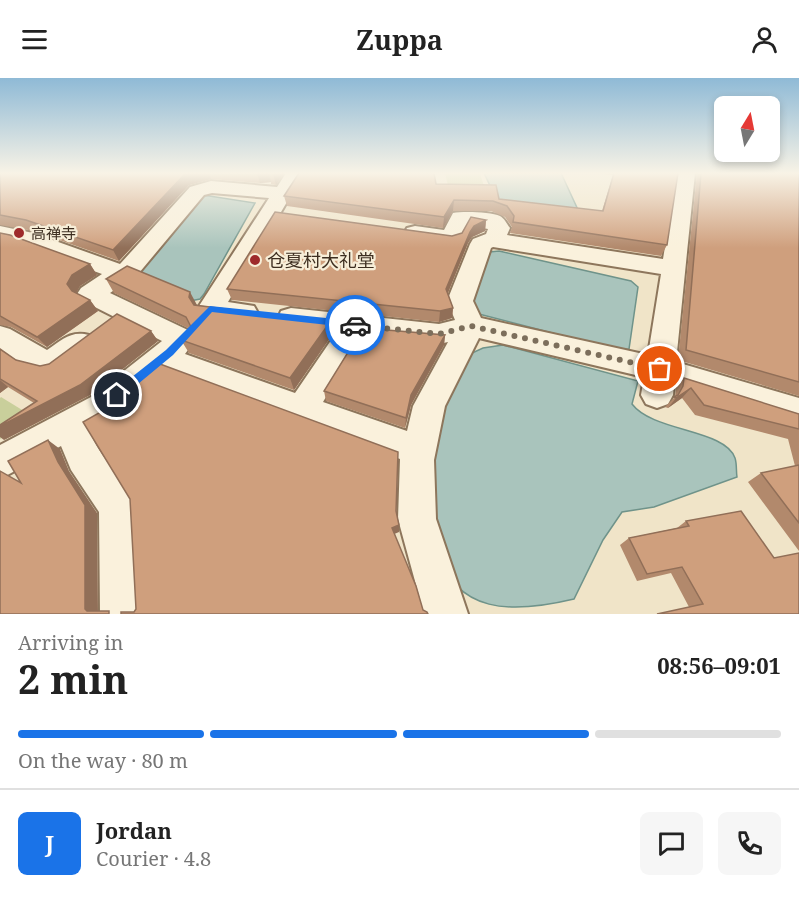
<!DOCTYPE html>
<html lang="en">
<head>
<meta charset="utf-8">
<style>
  body { margin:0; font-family:"Noto Serif","Noto Sans SC",serif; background:#f6f6f6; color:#222; height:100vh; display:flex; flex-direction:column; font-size:22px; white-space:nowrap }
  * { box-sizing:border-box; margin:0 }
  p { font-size:20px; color:#767676 }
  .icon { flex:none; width:33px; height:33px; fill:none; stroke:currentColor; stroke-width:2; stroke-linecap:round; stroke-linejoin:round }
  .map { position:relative; height:536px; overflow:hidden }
  .details { display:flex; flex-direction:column; background:#fff; flex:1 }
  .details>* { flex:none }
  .needle { width:39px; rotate:10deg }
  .controls { position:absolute; left:714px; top:18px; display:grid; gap:12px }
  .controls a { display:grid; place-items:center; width:66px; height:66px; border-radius:9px; background:#fff; box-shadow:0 3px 9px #0003; font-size:30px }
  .pin { position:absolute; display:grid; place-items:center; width:51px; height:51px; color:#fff; margin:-26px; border:3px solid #fff; border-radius:50%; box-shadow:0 2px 6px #0007 }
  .courier { position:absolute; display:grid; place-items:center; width:60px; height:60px; margin:-30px; border:4px solid #1a73e8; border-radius:50%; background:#fff; color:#222; box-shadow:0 2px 8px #0007 }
  .summary em { font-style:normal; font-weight:700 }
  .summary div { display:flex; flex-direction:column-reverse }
  .summary { display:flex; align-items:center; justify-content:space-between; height:102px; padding:0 18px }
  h1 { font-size:39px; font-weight:700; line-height:45px }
  .bar { display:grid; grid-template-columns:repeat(4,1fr); gap:9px 6px; align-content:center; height:72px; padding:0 18px }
  .bar i { height:8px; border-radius:4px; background:#e0e0e0 }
  .bar .active { background:#1a73e8 }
  .bar p { grid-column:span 4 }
  .line { display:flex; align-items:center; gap:15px; padding:0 18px; border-top:2px solid #e0e0e0 }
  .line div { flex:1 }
  .round { display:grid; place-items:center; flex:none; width:63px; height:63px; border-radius:9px; background:#f6f6f6 }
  header { display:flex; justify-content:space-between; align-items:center; height:78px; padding:0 18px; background:#fff; font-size:27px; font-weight:700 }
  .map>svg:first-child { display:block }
  .green { fill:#c9cf9b }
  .water { fill:#a9c4bc; stroke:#6f938a; stroke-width:1.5 }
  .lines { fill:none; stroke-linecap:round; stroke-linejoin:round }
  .minor-casing { stroke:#8d765c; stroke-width:4 }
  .minor { fill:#faf1dc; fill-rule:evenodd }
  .wall { fill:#b2896c }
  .shaded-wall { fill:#916f58 }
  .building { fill:#cf9f7d; stroke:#916f58; stroke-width:1.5 }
  .route { fill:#1a73e8 }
  .done { stroke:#7c6e5b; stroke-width:6; stroke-dasharray:0 10.8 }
  .poi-dot { fill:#9e2a2b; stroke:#f7eed8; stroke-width:2 }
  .labels { text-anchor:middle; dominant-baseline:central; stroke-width:4.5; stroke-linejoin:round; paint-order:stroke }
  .far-poi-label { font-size:15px; fill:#3d2e20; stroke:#f7eed8; text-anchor:start }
  .poi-label { font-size:18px; fill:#3d2e20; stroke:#f7eed8; text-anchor:start }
</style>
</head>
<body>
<header><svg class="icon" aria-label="menu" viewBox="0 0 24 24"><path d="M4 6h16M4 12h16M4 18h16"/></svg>Zuppa<svg class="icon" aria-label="person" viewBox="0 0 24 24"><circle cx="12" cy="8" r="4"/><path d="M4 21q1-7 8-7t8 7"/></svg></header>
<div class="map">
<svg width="799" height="536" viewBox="0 0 799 536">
  <rect width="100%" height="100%" fill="#f0e4c8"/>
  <g class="green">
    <polygon points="445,95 480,95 485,112 449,112"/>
    <polygon points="1,319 32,338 0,361 0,320"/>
  </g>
  <g class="water">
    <polygon points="484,95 561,95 579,134 502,133"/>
    <polygon points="203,117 255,125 204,216 200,221 190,223 137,193"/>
    <polygon points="499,173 631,203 638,209 629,271 618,272 475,235 469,229 489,174"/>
    <path d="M503,267L638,303L632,326C653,354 725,351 735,380C737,386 736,393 737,399L654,429L622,434L603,462L574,521C511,536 456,536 437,472C434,459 434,444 433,431C430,402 427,367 437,340C444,319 461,295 472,275L483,270Z"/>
  </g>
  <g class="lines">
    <defs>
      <g id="minor">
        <path d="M286,95H304L228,224L254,228L258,235L254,242C238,246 217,242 201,238L197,231L269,120L212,115L204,117L139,195L110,215L192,254L196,261L185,276L295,315L336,255L281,247L278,240L281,233L291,230L439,246L455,242L447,223L470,166L473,161L486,156L488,151L468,147L459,165L451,167L407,160L404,155L407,150L415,148L444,152L453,135C463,133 491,134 500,138C504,140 507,146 510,150L507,157L663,181L677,95H695L676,284L799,320V348L674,307L673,317L668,326L657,330L646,326L641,317L644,299L479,260L445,328L434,382L436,441L468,536H424L398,441L400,381L166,293L113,339L89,352C100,381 125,401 137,429L144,536H100L99,434L71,392L61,368L0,401V367L91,319L162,263L81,222L77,216L81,210L102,196L19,166L0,162V148L33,155L120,186L190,109L211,103L277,109ZM493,169L661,196L648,277L481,240L473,223L491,170ZM362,258L439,266L448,264L413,328L407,353L323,324Z"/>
        <path d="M0,248L10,251L47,272C62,262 71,252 89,257L93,265L89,273L58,295L48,299L38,295L0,272Z"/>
      </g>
    </defs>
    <use href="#minor" class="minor-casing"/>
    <use href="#minor" class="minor"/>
  </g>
  <g class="wall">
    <polygon points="0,95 284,95 276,107 271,106 271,104 260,105 211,101 189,107 119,183 34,153 0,147"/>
    <polygon points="592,95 678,95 667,167 661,178 510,155 512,149 505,139 491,133 453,133 443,150 287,128 284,118 436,106 499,121 602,133 613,97"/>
    <polygon points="697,95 799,95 799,318 678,282"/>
    <polygon points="486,142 485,153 472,159 468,165 448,215 453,230 452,240 439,244 232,222 227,211 452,158 462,155"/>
    <polygon points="0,155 90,186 97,197 80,208 76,215 90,222 98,233 47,269 11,249 0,247"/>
    <polygon points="106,201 197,227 330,244 332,257 294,312 189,275 181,262 190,251 114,215"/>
    <polygon points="151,253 158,263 90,317 4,362 34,325 8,309 0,315 0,271 16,282 40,288 49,286"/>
    <polygon points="445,257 444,267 411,327 405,350 326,323 324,313"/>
    <polygon points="684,300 799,336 799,473 748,404 761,395 795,388 788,361 695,337 682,320 668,330 665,329 675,319 676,310"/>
    <polygon points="686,443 774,480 799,536 689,529 671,495 637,503 620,467 629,460 677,450"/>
  </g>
  <g class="shaded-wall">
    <polygon points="191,95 209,95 211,101 189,107 119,183 113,172 185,96"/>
    <polygon points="257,95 270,95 269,96 271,104 260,105"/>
    <polygon points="275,95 284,95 276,107 273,96"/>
    <polygon points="454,122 453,133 443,150 444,139"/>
    <polygon points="486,142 485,153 472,159 468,165 445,222 446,211 470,154 474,148"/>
    <polygon points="90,186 97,197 80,208 75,217 67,206 72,197"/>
    <polygon points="190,214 197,227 195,232 189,219"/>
    <polygon points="90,222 98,233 47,269 37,259"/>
    <polygon points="453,230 452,240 439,244 440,233"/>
    <polygon points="330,244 332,257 294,312 290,300"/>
    <polygon points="151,253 158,263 90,317 4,362 0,359 0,348"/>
    <polygon points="445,257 444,267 411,327 405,350 406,340 411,317"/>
    <polygon points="0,302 8,309 0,315"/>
    <polygon points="691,310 682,320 668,330 676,320"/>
    <polygon points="48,362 60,371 69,393 97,435 98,536 87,533 85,531 58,384"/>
    <polygon points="399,447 399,454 392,457 392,450"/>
  </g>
  <g class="building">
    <polygon points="0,95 191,95 185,96 113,172 26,142 0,137"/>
    <polygon points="299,95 434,95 436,106 496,107 499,121 603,133 614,95 678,95 667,167 513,144 514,138 507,128 493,123 454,122 444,139 284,118"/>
    <polygon points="701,95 799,95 799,304 686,272"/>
    <polygon points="275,134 452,158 462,155 471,139 486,142 474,148 470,154 446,211 453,230 440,233 227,211"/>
    <polygon points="0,155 10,157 90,186 72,197 67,206 72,213 90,222 37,259 0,238"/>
    <polygon points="127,188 190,214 189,219 194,227 330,244 290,300 181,262 191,249 186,239 106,201"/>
    <polygon points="117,236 151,253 80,307 0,348 0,347 37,323 0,301 0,271 16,282 40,288 49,286"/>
    <polygon points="363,250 445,257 411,317 406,340 324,313"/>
    <polygon points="160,286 398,374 396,433 399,447 392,450 416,508 423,532 427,534 428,536 121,536 121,534 134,534 136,531 130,421 83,344 106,331"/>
    <polygon points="684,300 799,336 799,351 704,327 691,310 676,320 674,319 678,317 683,308"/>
    <polygon points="48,362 58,384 85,427 85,531 87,533 109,533 109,536 0,536 0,393 21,405 8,383"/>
    <polygon points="799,387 799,445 761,395"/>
    <polygon points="741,433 774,480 799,475 799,536 657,536 703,526 682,489 647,496 629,460 689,448 686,443"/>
  </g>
  <linearGradient id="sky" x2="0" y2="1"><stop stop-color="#8fbad6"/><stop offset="0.56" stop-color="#f8f3e6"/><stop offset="1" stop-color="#f8f3e6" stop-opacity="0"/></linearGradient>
  <rect width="799" height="170" fill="url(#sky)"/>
  <polygon class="route" points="210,228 355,243 359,247 355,250 212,234 173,277 121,320 113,320 113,314 166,272"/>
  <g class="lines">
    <polyline class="done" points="355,247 439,256 471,248 660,291"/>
  </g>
  <g class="poi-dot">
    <circle cx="19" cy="155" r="6"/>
    <circle cx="255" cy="182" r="6"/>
  </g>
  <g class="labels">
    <g class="far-poi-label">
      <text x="31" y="155">高禅寺</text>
    </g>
    <g class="poi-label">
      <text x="267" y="182">仓夏村大礼堂</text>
    </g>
  </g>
</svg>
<div class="controls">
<a><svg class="needle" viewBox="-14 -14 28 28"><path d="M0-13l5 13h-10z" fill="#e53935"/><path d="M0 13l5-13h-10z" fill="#767676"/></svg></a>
</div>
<div class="pin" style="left:660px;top:291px;background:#ea580c"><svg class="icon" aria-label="bag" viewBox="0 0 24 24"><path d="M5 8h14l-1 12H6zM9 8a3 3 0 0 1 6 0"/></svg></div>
<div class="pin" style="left:117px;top:317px;background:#1f2937"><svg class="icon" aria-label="home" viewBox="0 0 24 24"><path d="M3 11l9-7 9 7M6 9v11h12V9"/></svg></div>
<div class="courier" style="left:355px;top:247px"><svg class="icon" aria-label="car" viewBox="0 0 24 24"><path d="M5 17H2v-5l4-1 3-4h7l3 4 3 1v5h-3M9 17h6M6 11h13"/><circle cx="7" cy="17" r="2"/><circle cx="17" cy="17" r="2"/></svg></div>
</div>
<section class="details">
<div class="summary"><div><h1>2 min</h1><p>Arriving in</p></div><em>08:56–09:01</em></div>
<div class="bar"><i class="active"></i><i class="active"></i><i class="active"></i><i></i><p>On the way · 80 m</p></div>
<div class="line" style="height:108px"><b class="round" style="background:#1a73e8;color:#fff">J</b><div><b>Jordan</b><p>Courier · 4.8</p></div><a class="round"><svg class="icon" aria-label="chat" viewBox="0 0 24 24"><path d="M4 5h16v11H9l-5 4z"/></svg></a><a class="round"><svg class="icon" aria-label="phone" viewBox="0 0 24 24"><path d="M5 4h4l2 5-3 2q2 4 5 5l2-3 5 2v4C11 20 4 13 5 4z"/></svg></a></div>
</section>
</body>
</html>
